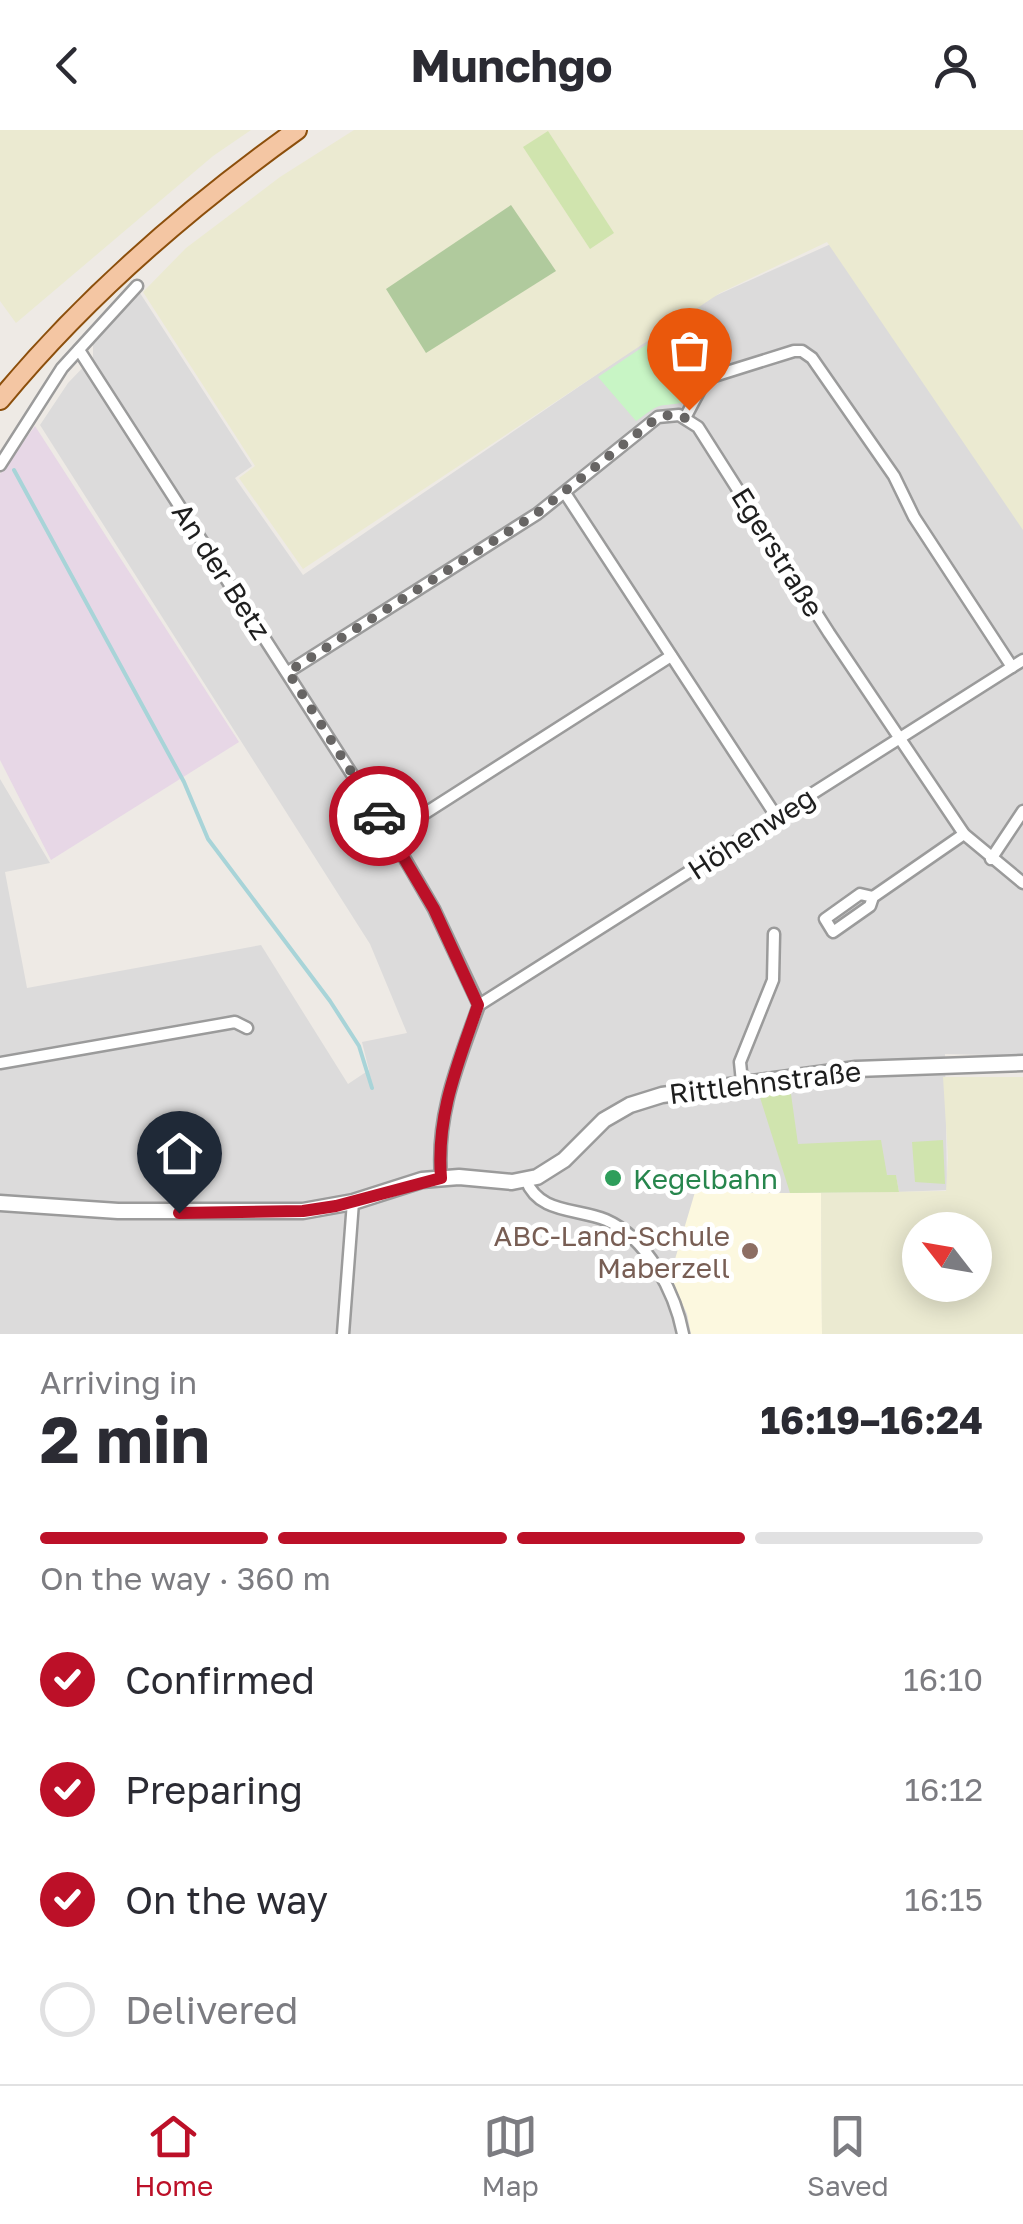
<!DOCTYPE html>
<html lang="en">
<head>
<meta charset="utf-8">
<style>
  body { margin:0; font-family:"Golos Text",sans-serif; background:#f7f7f7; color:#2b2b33; height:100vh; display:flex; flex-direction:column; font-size:38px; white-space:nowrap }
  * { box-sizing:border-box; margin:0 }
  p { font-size:32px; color:#7c7c81 }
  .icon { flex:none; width:55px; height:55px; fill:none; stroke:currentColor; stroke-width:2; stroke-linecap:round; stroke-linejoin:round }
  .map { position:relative; height:1204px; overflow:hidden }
  .side { display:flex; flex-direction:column; background:#fff; flex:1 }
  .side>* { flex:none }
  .needle { width:65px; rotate:301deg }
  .controls { position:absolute; left:902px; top:1082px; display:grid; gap:20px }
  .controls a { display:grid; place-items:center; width:90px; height:90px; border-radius:50%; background:#fff; box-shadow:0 5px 25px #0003; font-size:50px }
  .pin { position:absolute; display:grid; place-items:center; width:85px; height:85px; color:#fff; margin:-102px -42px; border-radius:50% 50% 50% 0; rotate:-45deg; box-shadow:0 0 10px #0007 }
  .pin .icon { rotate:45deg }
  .courier { position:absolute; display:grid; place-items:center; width:100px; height:100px; margin:-50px; border:8px solid #bc1028; border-radius:50%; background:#fff; color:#222; box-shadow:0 2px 12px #0007 }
  .headline em { font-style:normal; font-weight:700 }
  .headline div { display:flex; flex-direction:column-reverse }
  .headline { display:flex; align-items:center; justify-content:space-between; height:170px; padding:0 40px }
  h1 { font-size:65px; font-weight:700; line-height:75px }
  .bar { display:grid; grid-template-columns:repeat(4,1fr); gap:15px 10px; align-content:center; height:120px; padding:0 40px }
  .bar i { height:12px; border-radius:8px; background:#e1e1e2 }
  .bar .active { background:#bc1028 }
  .bar p { grid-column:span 4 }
  ol { padding:0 40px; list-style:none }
  li { display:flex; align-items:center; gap:30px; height:110px }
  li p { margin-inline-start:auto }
  li .icon { padding:10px; border-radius:50%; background:#bc1028; color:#fff; stroke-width:4 }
  li:last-child { color:#7c7c81 }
  li i { width:55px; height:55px; border:5px solid #e1e1e2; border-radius:50% }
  header { display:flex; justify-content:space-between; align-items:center; height:130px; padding:0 40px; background:#fff; font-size:45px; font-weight:700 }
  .dock { display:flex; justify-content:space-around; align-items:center; height:140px; border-top:2px solid #e1e1e2; background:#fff; font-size:28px; color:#7c7c81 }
  .dock a { display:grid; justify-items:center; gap:5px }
  .dock .active { color:#bc1028 }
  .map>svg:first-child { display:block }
  .residential { fill:#dcdbdb }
  .industrial { fill:#e7d7e6 }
  .education { fill:#fcf8df }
  .farmland { fill:#ebead1; fill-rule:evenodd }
  .grass { fill:#d0e4ae }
  .forest { fill:#b0ca9d }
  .park { fill:#c8f5c5 }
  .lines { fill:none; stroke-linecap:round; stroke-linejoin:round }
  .stream { stroke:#a8d4d8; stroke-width:4 }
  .minor-casing { stroke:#9b9b9b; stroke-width:15 }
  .tertiary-casing { stroke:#9b9b9b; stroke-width:19 }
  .primary-casing { stroke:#8c4f0c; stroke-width:22 }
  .minor { stroke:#fff; stroke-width:10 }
  .tertiary { stroke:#fff; stroke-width:14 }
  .primary { stroke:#f4c6a3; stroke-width:18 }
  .done { stroke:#676564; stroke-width:10; stroke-dasharray:0 18 }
  .route { stroke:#bc1028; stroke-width:12 }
  .leisure-dot { fill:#2e9e5b; stroke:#fff; stroke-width:4 }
  .education-dot { fill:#8d6e63; stroke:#fff; stroke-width:4 }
  .labels { text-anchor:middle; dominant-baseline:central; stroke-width:10; stroke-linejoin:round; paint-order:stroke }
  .street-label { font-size:28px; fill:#1e1e1e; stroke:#fff }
  .leisure-label { font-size:28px; fill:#27864d; stroke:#fff; text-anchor:start }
  .education-label { font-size:28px; fill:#785e54; stroke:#fff; text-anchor:end }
</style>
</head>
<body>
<header><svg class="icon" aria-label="back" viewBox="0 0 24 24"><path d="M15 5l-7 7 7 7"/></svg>Munchgo<svg class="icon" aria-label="person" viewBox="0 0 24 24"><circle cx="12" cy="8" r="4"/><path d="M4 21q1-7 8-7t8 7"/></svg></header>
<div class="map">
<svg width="1023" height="1204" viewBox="0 0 1023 1204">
  <rect width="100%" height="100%" fill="#eeeae5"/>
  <polygon class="residential" points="833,113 1023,379 1023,926 945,924 947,1060 899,1062 896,1046 887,1045 836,1014 798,1014 790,1062 821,1063 822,1204 0,1204 0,649 50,733 5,742 27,858 261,815 348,954 369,940 362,912 407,903 370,814 40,295 68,253 93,227 93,211 140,163 252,336 235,348 303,445 706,170"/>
  <polygon class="industrial" points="35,296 239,612 51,730 0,630 0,344"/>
  <polygon class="education" points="698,1052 745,1063 821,1063 822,1204 691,1204 687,1184 670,1146"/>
  <g class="farmland">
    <polygon points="0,0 251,0 213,26 16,193 0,171"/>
    <polygon points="354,0 1023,0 1023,400 827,112 720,163 303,439 239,348 255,336 143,162 186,118 280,47"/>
    <path d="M943,947H1023V1204H822L821,1063L946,1061L948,1028ZM920,1100H975V1155H920Z"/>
  </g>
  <g class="grass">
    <polygon points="548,1 614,103 590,119 523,17"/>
    <polygon points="790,957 798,1014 881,1010 887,1045 896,1045 899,1062 790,1063 758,961"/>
    <polygon points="943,1010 945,1054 915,1052 912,1012"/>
  </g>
  <polygon class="forest" points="511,75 556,141 426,223 386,159"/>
  <path class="park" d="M701,178L707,243L694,249L696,253C688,274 684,273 665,275C655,275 644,286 636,291L598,247Z"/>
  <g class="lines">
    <polyline class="stream" points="14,340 184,652 208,709 330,871 359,916 372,958"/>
    <defs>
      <g id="minor">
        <path d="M79,220L391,705L434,779L479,875C458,934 436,984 441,1047"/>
        <polyline points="685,288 703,254 714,246 794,221 802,221 812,228 894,346 914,387 1012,537"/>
        <polyline points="0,335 62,238 137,156"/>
        <polyline points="565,363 776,686"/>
        <polyline points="288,542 537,384 658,287 679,285 698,297 829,503 964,704 1023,753"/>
        <polyline points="391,705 671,526"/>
        <polyline points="991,729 1023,681"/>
        <polyline points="873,767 870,776 833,802 825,789 860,764 873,767 964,704"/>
        <polyline points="479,875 1023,530"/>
        <polyline points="0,933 235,892 247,898"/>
        <polyline points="742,952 740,932 773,850 774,804"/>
        <path d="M526,1050C539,1084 577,1078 606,1090C647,1108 675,1162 683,1204"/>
        <polyline points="343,1204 353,1072"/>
      </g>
      <polyline id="tertiary" points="0,1073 118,1081 303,1081 353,1072 422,1050 459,1047 512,1052 537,1047 564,1030 604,990 630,975 662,965 856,939 1023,933"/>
      <path id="primary" d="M0,270C86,166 188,78 297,0"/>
    </defs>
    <use href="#minor" class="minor-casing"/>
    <use href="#tertiary" class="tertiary-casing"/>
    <use href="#primary" class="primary-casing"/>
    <use href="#minor" class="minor"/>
    <use href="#tertiary" class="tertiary"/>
    <use href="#primary" class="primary"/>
  </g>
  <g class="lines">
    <polyline class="done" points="379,686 288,542 536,384 658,287 676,284 685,288 689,280"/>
    <path class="route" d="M179,1083L303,1081L336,1076L441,1048C436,984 458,934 478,875L434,779L379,686"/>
  </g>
  <circle class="leisure-dot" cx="613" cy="1048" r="10"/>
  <circle class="education-dot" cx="750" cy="1121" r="10"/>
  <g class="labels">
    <g class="street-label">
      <text transform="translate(778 422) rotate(58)">Egerstraße</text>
      <text transform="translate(222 441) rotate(57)">An der Betz</text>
      <text transform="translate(751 703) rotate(-33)">Höhenweg</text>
      <text transform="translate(765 952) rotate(-7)">Rittlehnstraße</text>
    </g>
    <g class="leisure-label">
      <text x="633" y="1048">Kegelbahn</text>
    </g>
    <g class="education-label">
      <text x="730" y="1105">ABC-Land-Schule<tspan x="730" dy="32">Maberzell</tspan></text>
    </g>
  </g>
</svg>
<div class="controls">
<a><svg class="needle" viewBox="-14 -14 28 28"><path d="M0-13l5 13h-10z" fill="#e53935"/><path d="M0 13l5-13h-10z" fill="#7c7c81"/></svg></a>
</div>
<div class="pin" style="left:689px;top:280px;background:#ea580c"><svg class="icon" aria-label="bag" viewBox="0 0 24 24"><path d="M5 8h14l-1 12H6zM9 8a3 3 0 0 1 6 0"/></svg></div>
<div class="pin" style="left:179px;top:1083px;background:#1f2937"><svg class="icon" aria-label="home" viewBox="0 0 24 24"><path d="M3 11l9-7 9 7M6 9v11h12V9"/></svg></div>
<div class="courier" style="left:379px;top:686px"><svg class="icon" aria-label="car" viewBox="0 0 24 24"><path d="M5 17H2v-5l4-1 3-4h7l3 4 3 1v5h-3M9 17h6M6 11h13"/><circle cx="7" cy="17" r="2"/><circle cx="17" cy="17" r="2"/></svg></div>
</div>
<section class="side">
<div class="headline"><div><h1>2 min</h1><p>Arriving in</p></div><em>16:19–16:24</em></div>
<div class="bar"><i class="active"></i><i class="active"></i><i class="active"></i><i></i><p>On the way · 360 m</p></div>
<ol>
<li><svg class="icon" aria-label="check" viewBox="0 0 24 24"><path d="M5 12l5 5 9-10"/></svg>Confirmed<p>16:10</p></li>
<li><svg class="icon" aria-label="check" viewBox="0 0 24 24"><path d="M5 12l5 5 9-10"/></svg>Preparing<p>16:12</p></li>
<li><svg class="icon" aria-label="check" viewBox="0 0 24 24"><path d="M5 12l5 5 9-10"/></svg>On the way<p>16:15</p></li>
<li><i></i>Delivered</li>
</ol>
</section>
<nav class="dock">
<a class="active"><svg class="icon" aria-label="home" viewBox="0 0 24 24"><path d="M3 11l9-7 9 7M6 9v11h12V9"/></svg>Home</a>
<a><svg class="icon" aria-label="map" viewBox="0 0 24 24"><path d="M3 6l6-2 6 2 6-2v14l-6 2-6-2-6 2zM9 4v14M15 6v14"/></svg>Map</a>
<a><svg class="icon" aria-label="saved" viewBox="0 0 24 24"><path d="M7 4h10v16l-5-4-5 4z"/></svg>Saved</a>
</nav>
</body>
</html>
